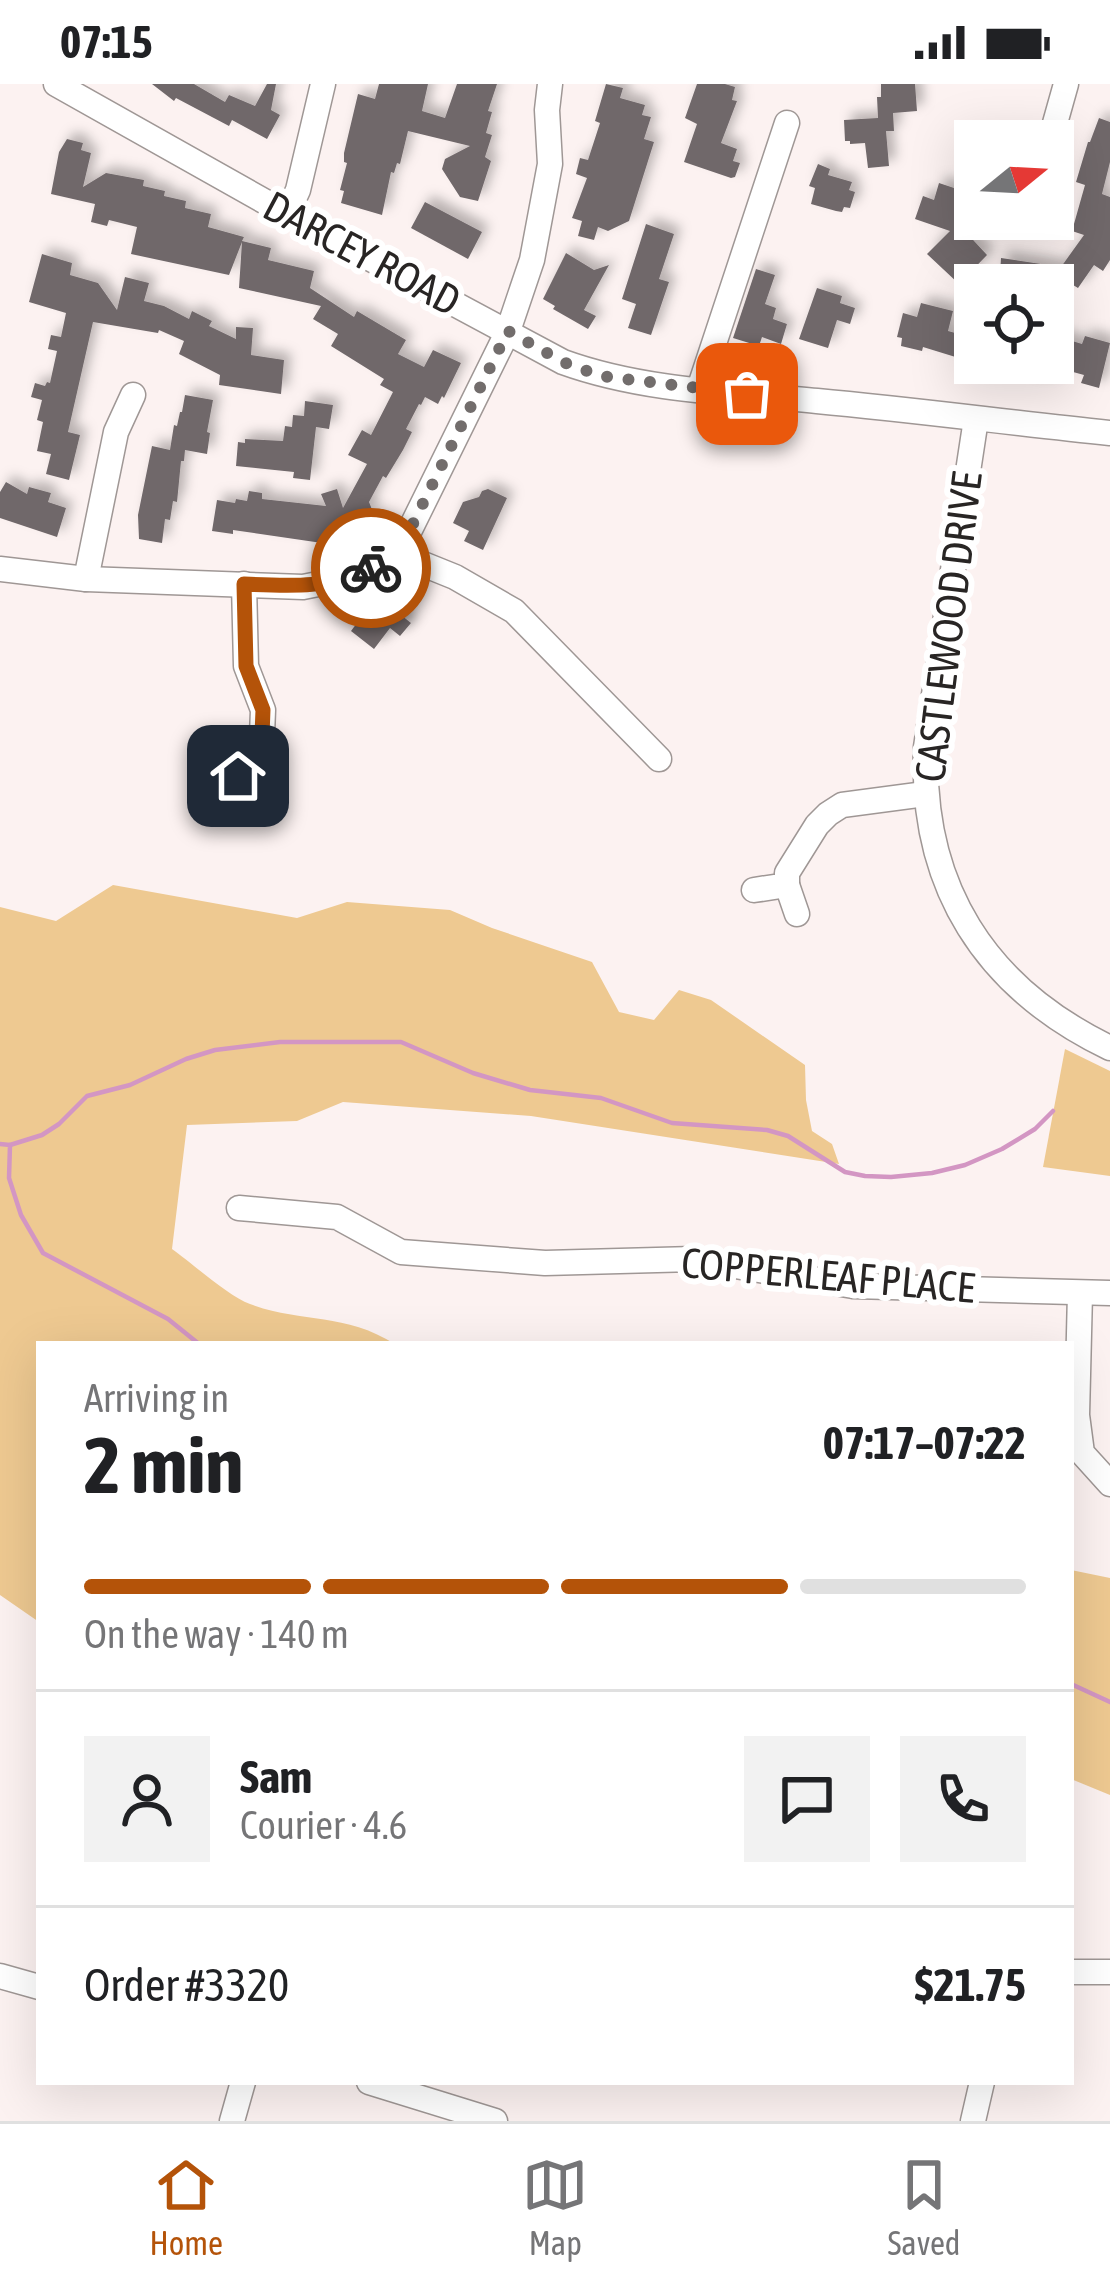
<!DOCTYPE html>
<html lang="en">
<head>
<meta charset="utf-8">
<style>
  body { margin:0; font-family:"Asap Condensed",sans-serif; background:#f2f2f2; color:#202124; height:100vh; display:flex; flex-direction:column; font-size:45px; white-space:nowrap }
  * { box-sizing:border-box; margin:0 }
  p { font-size:39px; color:#757577 }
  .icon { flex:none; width:66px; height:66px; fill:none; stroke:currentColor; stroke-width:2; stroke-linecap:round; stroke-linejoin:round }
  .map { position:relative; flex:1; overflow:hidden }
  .sheet { position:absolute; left:36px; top:1257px; width:1038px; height:744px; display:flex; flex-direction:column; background:#fff; border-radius:0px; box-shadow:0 12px 48px #0002 }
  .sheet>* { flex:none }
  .needle { width:78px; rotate:72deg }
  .buttons { position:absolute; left:954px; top:36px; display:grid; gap:24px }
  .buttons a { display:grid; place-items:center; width:120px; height:120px; border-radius:0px; background:#fff; box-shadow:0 12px 48px #0002; font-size:60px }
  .pin { position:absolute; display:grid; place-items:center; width:102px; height:102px; color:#fff; margin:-51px; border-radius:24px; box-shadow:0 6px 18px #0006 }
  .courier { position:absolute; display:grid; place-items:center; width:120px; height:120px; margin:-60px; border:9px solid #b45309; border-radius:50%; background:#fff; color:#222; box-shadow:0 3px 15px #0007 }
  .head em { font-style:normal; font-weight:700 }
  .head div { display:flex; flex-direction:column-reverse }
  .head { display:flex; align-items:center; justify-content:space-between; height:204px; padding:0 48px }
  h1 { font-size:78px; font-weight:700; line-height:90px }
  .bar { display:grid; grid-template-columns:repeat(4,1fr); gap:18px 12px; align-content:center; height:144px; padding:0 48px }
  .bar i { height:15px; border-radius:9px; background:#e0e0e0 }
  .bar .active { background:#b45309 }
  .bar p { grid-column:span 4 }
  .line { display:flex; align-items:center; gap:30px; padding:0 48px; border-top:3px solid #e0e0e0 }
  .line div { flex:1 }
  .round { display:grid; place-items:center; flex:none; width:126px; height:126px; border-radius:0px; background:#f2f2f2 }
  .status { display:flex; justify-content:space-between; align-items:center; height:84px; padding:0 60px; background:#fff; direction:ltr }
  .status svg { height:33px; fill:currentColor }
  .tabs { display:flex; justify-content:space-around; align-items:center; height:168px; border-top:3px solid #e0e0e0; background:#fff; font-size:33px; color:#757577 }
  .tabs a { display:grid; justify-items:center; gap:6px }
  .tabs .active { color:#b45309 }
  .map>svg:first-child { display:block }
  .green { fill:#eec991 }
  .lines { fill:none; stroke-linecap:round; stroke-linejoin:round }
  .stream { stroke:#d396c3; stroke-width:4.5 }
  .building { fill:#70686a; filter:url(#shadow) }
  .minor-casing { stroke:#9f9795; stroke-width:27 }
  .minor { stroke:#fff; stroke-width:24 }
  .done { stroke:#726d6c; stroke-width:12; stroke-dasharray:0 21.6 }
  .route { stroke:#b45309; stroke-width:15 }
  .labels { text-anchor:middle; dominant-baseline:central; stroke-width:12; stroke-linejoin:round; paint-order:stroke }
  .street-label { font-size:42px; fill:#282524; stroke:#fff }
</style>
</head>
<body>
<div class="status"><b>07:15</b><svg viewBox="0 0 49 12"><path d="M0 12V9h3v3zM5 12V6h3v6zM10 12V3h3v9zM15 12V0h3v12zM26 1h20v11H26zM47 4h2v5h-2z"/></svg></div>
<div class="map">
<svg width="1110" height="2037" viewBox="0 0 1110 2037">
  <defs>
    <filter id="shadow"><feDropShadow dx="7" dy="-7" stdDeviation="6" flood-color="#0004"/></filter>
  </defs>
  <rect width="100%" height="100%" fill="#fcf2f1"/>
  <g class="green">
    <path d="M113,801L297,834L347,818L450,826L492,844L592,878L619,928L654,936L679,906L711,916L805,981L806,1016L812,1047L832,1060L839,1080L531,1032L343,1018L297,1037L187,1041L172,1165C192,1179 228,1212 250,1220C300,1239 344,1228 395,1260H39V1538L0,1511V823L56,837Z"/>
    <polygon points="1065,965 1110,987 1110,1092 1043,1083"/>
    <polygon points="1071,1486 1110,1494 1110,1711 1071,1695"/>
  </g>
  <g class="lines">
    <g class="stream">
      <polyline points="0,1060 10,1061 9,1094 21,1131 43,1169 168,1235 199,1260"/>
      <polyline points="10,1061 42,1051 59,1040 87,1012 130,1001 186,975 215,966 280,958 401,958 473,989 530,1006 601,1014 672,1039 767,1046 788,1052 845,1088 865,1092 891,1093 932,1089 965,1081 1002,1065 1035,1045 1053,1027"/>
      <polyline points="1071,1600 1110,1618"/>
    </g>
  </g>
  <g class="building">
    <polygon points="152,0 194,0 225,18 229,11 255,22 267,0 276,0 271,26 280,31 267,55 232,36 229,42 176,14 174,17"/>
    <polygon points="379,0 428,0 422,27 445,34 457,0 497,0 488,27 492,28 486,49 492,51 485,73 491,77 478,117 460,113 442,85 445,75 470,62 408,47 400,80 397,79 394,89 391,88 382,131 341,119 344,107 340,106 347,79 344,78 344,69 358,10 375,15"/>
    <polygon points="606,0 623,4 620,14 645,21 642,31 651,33 644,55 654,58 629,137 608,147 598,143 594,156 578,152 582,137 572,134 587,94 576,90 580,74 588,76 600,39 595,37"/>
    <polygon points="697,0 725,0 735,3 732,16 737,17 721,59 737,65 733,77 740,79 735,93 731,94 684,78 697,40 685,34"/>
    <polygon points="881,0 915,0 917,27 893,29 894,47 886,47 889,82 868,84 865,59 850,60 850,57 845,57 844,36 878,34 877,13 881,13"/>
    <polygon points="1099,34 1110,38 1110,78 1102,110 1110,113 1110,176 1103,187 1094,181 1078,204 1073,201 1004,201 1005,191 1000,190 1001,174 1061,183 1084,151 1072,147 1085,101 1076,98 1088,58 1090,58"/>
    <polygon points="67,55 83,59 81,66 91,69 83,103 106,89 144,96 143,102 165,107 164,112 186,117 185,124 211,130 208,143 244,153 242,157 271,164 268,176 314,187 310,204 354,233 357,227 406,256 398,270 424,283 433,266 461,279 444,314 442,312 438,320 425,313 421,321 419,320 406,345 412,348 403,366 386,394 383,392 369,418 373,428 352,435 354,445 322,456 322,459 233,446 233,450 212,447 217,416 235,419 236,415 247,417 249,407 262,409 262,415 326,422 321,410 337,405 343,424 367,380 348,371 362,346 371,351 393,308 380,301 384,295 331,262 338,250 313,235 321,222 239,204 242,158 229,191 131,170 137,143 109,136 107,142 91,138 95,120 51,110 59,68"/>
    <polygon points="818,80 830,85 828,91 852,98 849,106 855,108 850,124 844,123 842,128 836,127 811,120 815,104 809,102"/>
    <polygon points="939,99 969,109 962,144 987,171 959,200 927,170 950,147 915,135 923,112 934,116"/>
    <polygon points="425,118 482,148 468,175 411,144"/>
    <polygon points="646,140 674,150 659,195 669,198 651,251 628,244 636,220 622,215"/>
    <polygon points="566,169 594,186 609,181 584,226 596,232 588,245 553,225 555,222 543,215"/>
    <polygon points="42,170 72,179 70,191 98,199 117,226 125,193 149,199 144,217 164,222 189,235 192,227 212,237 209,242 236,255 236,243 253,244 251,271 284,276 281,310 219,301 220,291 179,270 184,257 159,246 158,249 93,238 68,348 80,351 69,396 46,390 51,370 37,367 43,338 37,336 42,316 31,313 35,299 45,302 47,298 50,299 57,267 48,265 51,251 61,253 66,229 29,218"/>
    <polygon points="756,185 775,191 765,220 776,224 773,235 787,240 781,260 762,253 759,262 733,254"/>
    <polygon points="817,204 842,212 840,219 855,224 850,240 837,236 828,264 799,255"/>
    <polygon points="921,219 953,227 948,247 970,253 975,257 975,279 923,263 922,267 901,262 902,254 897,253 903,229 917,233"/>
    <polygon points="1053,251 1082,260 1085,252 1110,259 1099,304 1081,299 1084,291 1055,283 1050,299 1042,297 1041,300 986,282 987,279 1053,279"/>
    <polygon points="185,311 213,316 207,348 210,349 207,370 185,366 184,377 181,377 177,418 173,417 170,436 165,435 162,459 139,455 138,431 152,362 170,366 174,341 177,342 180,328 182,328"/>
    <polygon points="305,317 333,321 329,345 316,343 310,396 293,394 294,388 236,382 238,358 245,359 245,355 283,357 285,342 292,343 293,331 304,332"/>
    <polygon points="6,398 27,410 29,403 51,409 48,418 66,424 57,453 0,434 0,408"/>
    <polygon points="488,405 507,414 483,466 464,457 469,447 453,439 463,418 479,413 482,407"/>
    <polygon points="381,507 395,518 391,523 411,539 400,552 390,544 374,565 351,547"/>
  </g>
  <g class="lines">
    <defs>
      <g id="minor">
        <path d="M56,0L287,130L563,278C643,307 733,309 817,317C915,326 1012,339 1110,349"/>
        <polyline points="1050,57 1066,0"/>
        <polyline points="287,130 298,106 323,0"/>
        <polyline points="699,305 787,39"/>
        <path d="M976,335L926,663C920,802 985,904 1110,964"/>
        <polyline points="398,470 455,493 514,527 659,675"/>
        <polyline points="0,485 86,495 303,503 353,493 398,470 508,247 532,176 550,80 547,26 550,0"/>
        <polyline points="86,495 116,348 133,311"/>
        <polyline points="254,677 271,698"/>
        <polyline points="238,692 254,677 262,651 263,626 246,582 244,500"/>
        <polyline points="787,801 797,830"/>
        <polyline points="754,806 787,801 787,789 817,741 828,730 842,721 925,710"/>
        <polyline points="239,1124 337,1133 401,1168 545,1179 694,1175 853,1202 1110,1209"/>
        <polyline points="1080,1209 1077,1331 1082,1369 1110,1400"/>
        <polyline points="1071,1888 1110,1888"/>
        <polyline points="0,1892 39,1903"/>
        <polyline points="369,1998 495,2037"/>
        <polyline points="232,2037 243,1998"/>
        <polyline points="973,2037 982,1998"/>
      </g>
    </defs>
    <use href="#minor" class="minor-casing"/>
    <use href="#minor" class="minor"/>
  </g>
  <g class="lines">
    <polyline class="done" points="371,484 398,470 508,247 563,278 601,292 747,310"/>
    <path class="route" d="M238,692L254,677L262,651L263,626L246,582L244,500C289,502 330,505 371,484"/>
  </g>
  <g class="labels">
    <g class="street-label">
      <text transform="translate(362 169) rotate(28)">DARCEY ROAD</text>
      <text transform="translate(948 543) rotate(-83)">CASTLEWOOD DRIVE</text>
      <text transform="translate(828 1191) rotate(5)">COPPERLEAF PLACE</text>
    </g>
  </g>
</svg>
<div class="buttons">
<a><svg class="needle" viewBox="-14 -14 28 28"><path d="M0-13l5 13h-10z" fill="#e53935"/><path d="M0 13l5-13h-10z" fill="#757577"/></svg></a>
<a><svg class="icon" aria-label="locate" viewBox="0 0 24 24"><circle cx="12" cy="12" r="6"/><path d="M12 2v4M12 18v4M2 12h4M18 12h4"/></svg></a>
</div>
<div class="pin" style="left:747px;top:310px;background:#ea580c"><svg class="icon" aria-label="bag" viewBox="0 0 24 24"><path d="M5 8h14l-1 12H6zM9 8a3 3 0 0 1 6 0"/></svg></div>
<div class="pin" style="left:238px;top:692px;background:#1f2937"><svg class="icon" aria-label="home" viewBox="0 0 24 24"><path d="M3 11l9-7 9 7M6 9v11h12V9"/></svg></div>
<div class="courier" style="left:371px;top:484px"><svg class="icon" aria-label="bike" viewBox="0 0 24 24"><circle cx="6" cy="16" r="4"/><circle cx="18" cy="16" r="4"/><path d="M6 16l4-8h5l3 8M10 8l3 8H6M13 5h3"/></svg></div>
<section class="sheet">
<div class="head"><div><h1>2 min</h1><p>Arriving in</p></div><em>07:17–07:22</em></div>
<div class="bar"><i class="active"></i><i class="active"></i><i class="active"></i><i></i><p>On the way · 140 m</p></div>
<div class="line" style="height:216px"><a class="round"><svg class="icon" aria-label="person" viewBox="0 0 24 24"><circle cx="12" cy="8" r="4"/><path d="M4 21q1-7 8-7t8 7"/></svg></a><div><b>Sam</b><p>Courier · 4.6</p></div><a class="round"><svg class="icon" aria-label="chat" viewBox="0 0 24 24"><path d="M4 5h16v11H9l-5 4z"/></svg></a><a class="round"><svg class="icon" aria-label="phone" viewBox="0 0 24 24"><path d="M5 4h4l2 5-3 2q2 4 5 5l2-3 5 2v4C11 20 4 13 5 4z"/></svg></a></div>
<div class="line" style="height:156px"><div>Order #3320</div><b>$21.75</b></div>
</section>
</div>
<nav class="tabs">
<a class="active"><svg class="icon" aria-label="home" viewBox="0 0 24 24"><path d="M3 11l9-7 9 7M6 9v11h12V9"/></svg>Home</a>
<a><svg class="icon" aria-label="map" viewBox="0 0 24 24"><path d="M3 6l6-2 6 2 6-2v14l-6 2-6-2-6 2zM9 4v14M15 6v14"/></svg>Map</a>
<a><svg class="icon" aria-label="saved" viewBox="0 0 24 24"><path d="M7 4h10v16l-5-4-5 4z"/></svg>Saved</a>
</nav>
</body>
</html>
